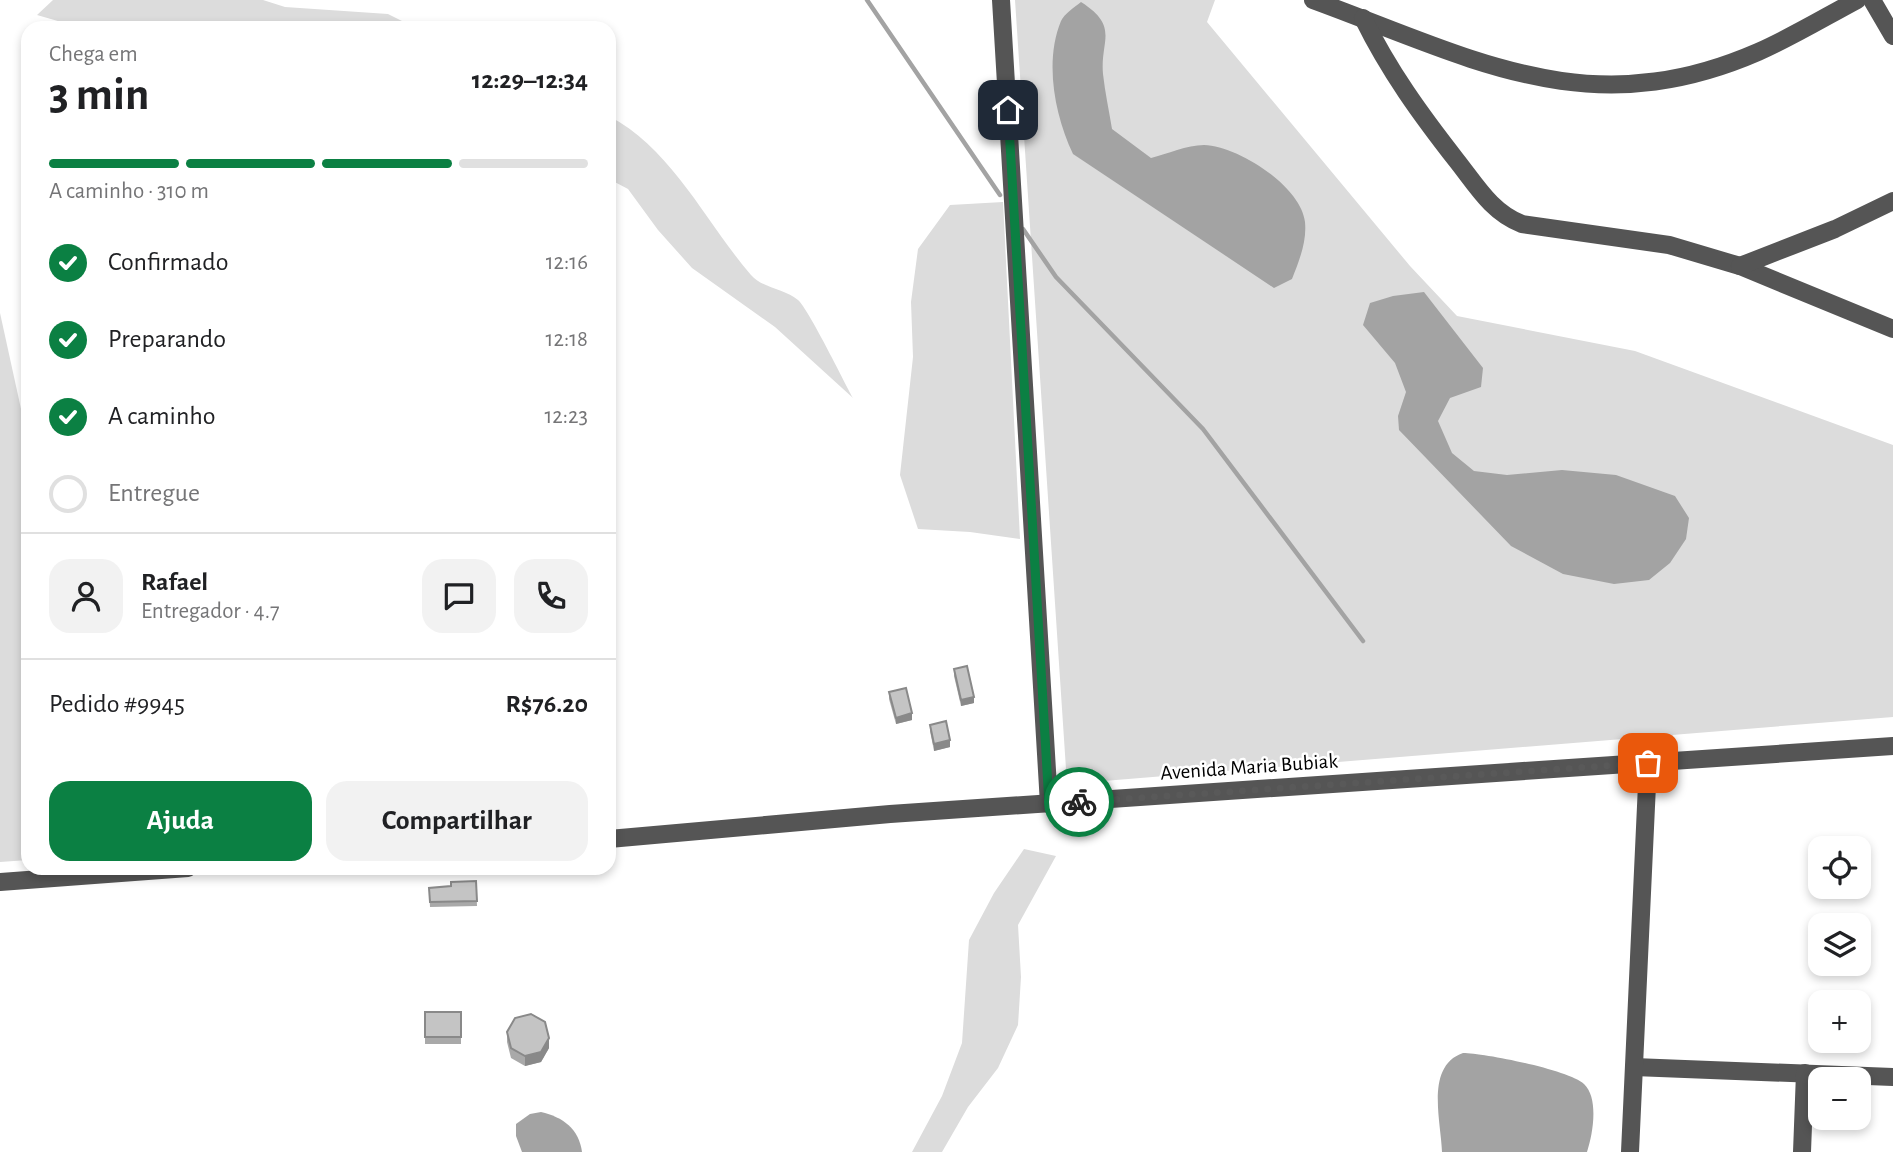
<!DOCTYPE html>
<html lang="pt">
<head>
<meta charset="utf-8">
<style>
  body { margin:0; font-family:"Alegreya Sans",sans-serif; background:#f2f2f2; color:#202124; height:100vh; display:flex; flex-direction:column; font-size:26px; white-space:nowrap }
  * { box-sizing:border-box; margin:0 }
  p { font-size:23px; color:#757577 }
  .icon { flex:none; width:38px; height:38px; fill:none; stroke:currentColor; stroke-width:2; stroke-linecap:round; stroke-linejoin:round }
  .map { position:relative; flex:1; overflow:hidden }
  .side { position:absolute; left:21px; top:21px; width:595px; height:854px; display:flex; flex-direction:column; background:#fff; border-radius:21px; box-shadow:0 4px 10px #0003 }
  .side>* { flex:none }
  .tools { position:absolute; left:1808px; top:836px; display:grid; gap:14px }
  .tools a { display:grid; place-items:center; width:63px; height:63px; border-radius:14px; background:#fff; box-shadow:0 4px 10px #0003; font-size:35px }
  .pin { position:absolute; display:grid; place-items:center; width:60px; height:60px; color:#fff; margin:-30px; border-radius:14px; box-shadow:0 4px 10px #0006 }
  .courier { position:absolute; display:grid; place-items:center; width:70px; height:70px; margin:-35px; border:5px solid #0b8043; border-radius:50%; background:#fff; color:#222; box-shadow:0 2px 9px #0007 }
  .overview em { font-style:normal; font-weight:700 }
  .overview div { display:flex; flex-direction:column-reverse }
  .overview { display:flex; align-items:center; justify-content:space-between; height:119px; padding:0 28px }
  h1 { font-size:46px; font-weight:700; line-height:52px }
  .bar { display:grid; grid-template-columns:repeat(4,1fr); gap:10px 7px; align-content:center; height:84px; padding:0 28px }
  .bar i { height:9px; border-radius:5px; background:#e0e0e0 }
  .bar .selected { background:#0b8043 }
  .bar p { grid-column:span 4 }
  .line { display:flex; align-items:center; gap:18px; padding:0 28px; border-top:2px solid #e0e0e0 }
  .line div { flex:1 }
  .round { display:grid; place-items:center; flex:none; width:74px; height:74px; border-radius:21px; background:#f2f2f2 }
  ol { padding:0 28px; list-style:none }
  li { display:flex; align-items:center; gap:21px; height:77px }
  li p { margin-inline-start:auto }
  li .icon { padding:7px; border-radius:50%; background:#0b8043; color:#fff; stroke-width:4 }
  li:last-child { color:#757577 }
  li i { width:38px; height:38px; border:4px solid #e0e0e0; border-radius:50% }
  .cta { display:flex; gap:14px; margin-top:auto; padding:14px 28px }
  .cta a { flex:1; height:80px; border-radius:21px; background:#0b8043; color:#fff; font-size:28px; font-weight:700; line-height:80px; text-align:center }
  .cta a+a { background:#f2f2f2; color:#202124 }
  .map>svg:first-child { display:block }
  .green { fill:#dcdcdc }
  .water { fill:#a3a3a3 }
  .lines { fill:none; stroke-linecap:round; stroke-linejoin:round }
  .stream { stroke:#a3a3a3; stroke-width:4.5 }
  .minor { stroke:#555; stroke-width:18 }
  .wall { fill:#a9a9a9 }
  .shaded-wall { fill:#898989 }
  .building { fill:#c4c4c4; stroke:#898989; stroke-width:2 }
  .done { stroke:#595959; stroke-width:7; stroke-dasharray:0 12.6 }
  .route { stroke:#0b8043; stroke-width:9 }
  .labels { text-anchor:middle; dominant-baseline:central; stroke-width:5; stroke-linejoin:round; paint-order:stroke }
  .street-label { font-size:21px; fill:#000; stroke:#fff }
</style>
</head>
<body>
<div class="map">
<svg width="1893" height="1152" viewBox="0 0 1893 1152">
  <rect width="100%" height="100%" fill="#fff"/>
  <g class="green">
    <polygon points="53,0 263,0 285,7 388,14 416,28 288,28 244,24 82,28 37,15"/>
    <polygon points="1015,0 1215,0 1207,22 1410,266 1457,316 1635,351 1893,445 1893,717 1067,784"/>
    <path d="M609,116C673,150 706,223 751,275C762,288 785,289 798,300C809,310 843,380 853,398L775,327L692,268L658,230L628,189L609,179Z"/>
    <polygon points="1003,202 1020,539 970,532 918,529 900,475 913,357 911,302 918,249 950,205"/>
    <polygon points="0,313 28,441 28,860 0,862"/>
    <polygon points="1024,849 1056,856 1018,925 1021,977 1018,1025 998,1068 968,1107 942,1152 912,1152 942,1096 962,1043 969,940 994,893"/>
  </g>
  <g class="water">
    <path d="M1081,2C1120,27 1100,40 1103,74C1105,92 1109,111 1112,129L1151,158C1167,154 1187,145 1204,145C1238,146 1301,186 1305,222C1307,242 1299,261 1292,279L1274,288L1073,154C1055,116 1044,62 1061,21C1064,14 1075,7 1081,2Z"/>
    <polygon points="1424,292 1483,368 1481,387 1450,398 1438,421 1452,453 1474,471 1507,475 1562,470 1616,475 1675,496 1689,518 1686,539 1670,563 1649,580 1614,584 1563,574 1511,546 1399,430 1398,416 1406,392 1395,363 1363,325 1370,303 1393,296"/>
    <path d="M1463,1053C1484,1053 1569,1070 1584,1084C1599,1098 1593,1134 1587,1152H1442C1441,1121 1425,1066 1463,1053Z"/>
    <path d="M541,1112C563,1117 579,1129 582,1152H522L516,1136V1124L530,1114Z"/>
  </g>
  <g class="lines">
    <g class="stream">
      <polyline points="867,0 1000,195"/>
      <polyline points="1023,229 1056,277 1203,429 1363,641"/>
    </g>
    <g class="minor">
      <polyline points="1001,0 1049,804"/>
      <path d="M1313,0C1472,58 1588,126 1758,52C1792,37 1825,17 1857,0"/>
      <polyline points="1872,0 1893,36"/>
      <path d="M1363,18C1389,71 1421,115 1457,161C1476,185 1492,213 1522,224L1669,245L1740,266L1893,329"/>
      <polyline points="1740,266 1835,229 1893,201"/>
      <polyline points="609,839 890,814 1893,746"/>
      <polyline points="0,882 188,868"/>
      <polyline points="1634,1067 1893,1077"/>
      <polyline points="1630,1152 1648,763"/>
      <polyline points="1802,1152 1805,1073"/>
    </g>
  </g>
  <g class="wall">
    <polygon points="954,669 974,703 961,706 954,676"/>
    <polygon points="889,692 912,720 896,724 889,699"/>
    <polygon points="930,725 950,747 934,751 930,731"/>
    <polygon points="476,881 477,906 430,907 429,888 451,886"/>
    <rect x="425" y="1012" width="36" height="32"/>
    <polygon points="507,1032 549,1048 541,1062 525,1066 511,1058 507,1042"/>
  </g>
  <g class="shaded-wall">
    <polygon points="974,697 974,703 961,706 961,700"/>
    <polygon points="912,713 912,720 896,724 896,718"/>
    <polygon points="950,740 950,747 934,751 934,744"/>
    <polygon points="549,1038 549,1048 541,1062 525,1066 525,1056"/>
  </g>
  <g class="building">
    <polygon points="967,666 974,697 961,700 954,669"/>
    <polygon points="906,688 912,713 896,718 889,692"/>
    <polygon points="946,721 950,740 934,744 930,725"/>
    <polygon points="476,881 477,901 430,902 429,888 451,886 451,882"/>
    <rect x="425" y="1012" width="36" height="25"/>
    <polygon points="531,1014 545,1022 549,1038 541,1052 525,1056 511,1048 507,1032 515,1018"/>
  </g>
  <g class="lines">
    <polyline class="done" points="1079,802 1648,763"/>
    <polyline class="route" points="1008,110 1049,804 1079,802"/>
  </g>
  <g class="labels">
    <g class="street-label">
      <text transform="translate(1249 767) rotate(-4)">Avenida Maria Bubiak</text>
    </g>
  </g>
</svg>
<div class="tools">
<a><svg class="icon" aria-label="locate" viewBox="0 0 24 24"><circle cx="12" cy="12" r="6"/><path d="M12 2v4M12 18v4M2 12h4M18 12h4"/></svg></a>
<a><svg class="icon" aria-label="layers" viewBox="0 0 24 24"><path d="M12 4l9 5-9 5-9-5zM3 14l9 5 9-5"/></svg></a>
<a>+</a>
<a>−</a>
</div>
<div class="pin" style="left:1648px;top:763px;background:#ea580c"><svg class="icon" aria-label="bag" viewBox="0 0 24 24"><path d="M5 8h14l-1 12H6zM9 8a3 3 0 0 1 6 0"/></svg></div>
<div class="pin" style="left:1008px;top:110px;background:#1f2937"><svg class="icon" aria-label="home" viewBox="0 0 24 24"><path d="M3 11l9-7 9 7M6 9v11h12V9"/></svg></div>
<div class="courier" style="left:1079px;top:802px"><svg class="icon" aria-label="bike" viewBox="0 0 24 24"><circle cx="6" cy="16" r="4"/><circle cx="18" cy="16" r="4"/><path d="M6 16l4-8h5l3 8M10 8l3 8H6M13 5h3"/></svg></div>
<section class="side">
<div class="overview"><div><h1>3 min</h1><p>Chega em</p></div><em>12:29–12:34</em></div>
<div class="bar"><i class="selected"></i><i class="selected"></i><i class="selected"></i><i></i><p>A caminho · 310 m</p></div>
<ol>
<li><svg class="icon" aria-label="check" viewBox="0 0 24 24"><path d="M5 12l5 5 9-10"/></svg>Confirmado<p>12:16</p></li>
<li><svg class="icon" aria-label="check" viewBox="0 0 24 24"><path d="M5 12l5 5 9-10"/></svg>Preparando<p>12:18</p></li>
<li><svg class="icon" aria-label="check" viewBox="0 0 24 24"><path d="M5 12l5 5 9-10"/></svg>A caminho<p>12:23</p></li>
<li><i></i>Entregue</li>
</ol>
<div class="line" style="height:126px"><a class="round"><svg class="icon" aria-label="person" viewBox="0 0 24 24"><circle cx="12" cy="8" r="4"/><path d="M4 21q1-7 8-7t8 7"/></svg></a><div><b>Rafael</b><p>Entregador · 4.7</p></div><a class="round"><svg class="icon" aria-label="chat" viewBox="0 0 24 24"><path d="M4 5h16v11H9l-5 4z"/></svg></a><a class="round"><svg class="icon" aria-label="phone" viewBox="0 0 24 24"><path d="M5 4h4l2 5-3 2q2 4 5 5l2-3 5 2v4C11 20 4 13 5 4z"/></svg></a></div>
<div class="line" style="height:91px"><div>Pedido #9945</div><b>R$76.20</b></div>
<div class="cta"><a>Ajuda</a><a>Compartilhar</a></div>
</section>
</div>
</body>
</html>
